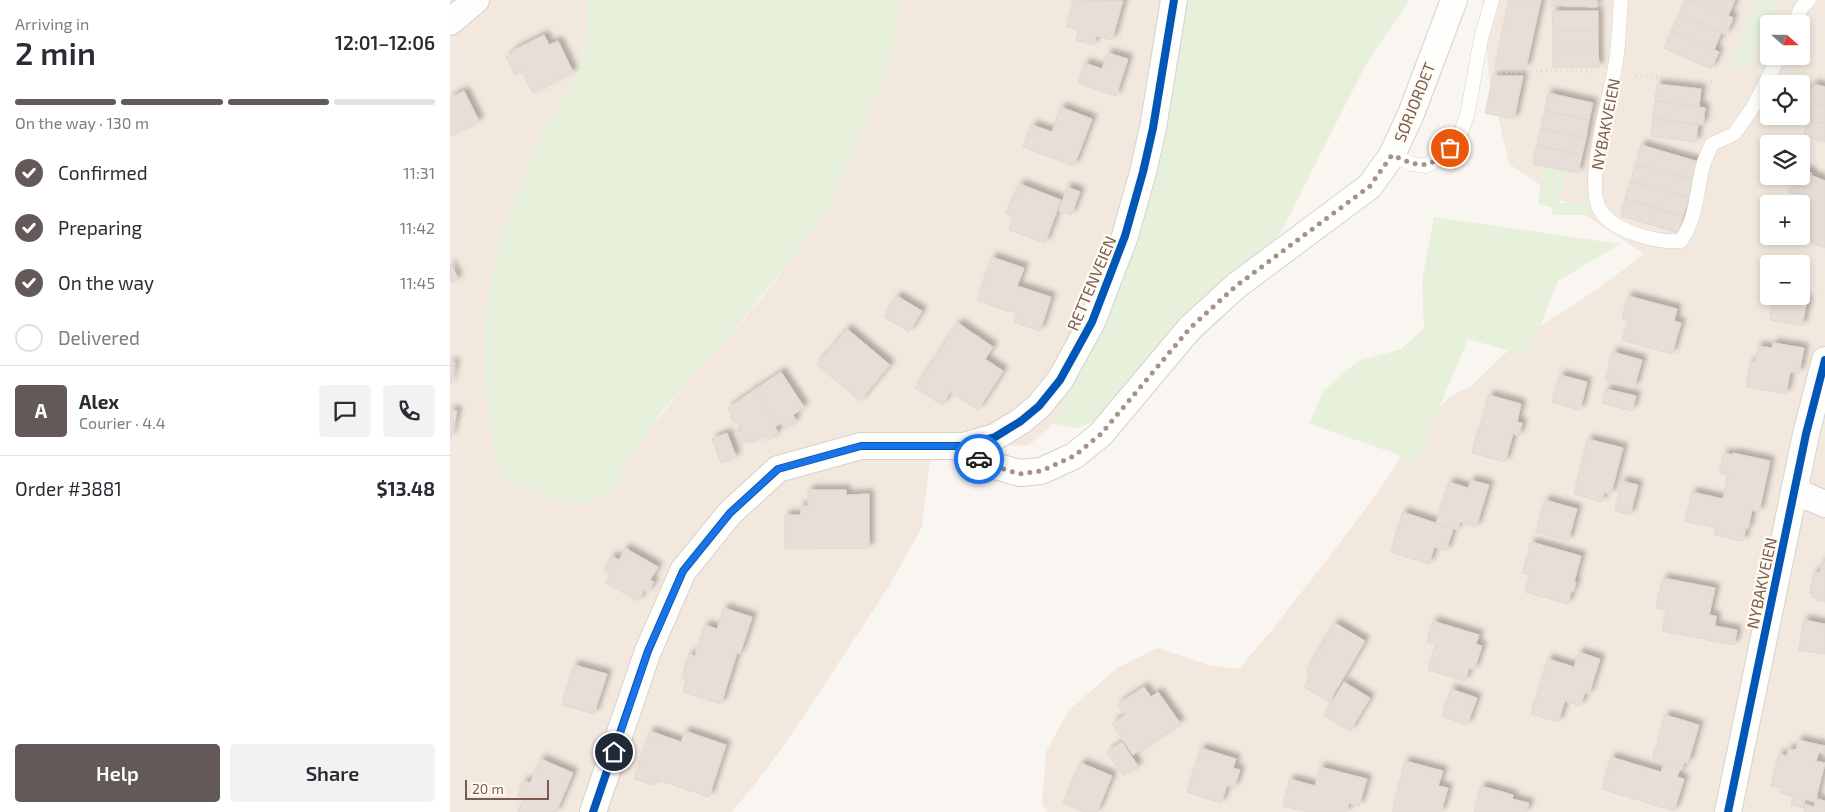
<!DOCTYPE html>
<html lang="en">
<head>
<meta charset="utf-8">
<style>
  body { margin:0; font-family:"Exo 2",sans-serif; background:#f2f2f3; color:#2b2b33; height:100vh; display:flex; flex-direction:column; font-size:19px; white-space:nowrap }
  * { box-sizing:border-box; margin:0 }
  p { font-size:16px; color:#7c7c81 }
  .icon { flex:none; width:28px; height:28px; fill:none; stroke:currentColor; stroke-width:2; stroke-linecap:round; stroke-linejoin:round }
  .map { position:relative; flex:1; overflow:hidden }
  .sheet { display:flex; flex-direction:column; background:#fff; width:450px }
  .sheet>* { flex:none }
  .needle { width:32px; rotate:111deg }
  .tools { position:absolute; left:1310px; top:15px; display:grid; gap:10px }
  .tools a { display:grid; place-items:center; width:50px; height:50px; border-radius:5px; background:#fff; box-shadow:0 2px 8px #0003; font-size:25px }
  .scale { position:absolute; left:15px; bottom:12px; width:84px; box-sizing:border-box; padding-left:5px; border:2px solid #7a5c4d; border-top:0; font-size:14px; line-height:18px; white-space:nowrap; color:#7a5c4d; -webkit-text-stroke:4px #fffaf3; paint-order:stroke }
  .pin { position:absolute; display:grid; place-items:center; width:42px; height:42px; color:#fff; margin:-21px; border:2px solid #fff; border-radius:50%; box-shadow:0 1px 5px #0007 }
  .courier { position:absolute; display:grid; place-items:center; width:50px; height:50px; margin:-25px; border:4px solid #1a73e8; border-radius:50%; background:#fff; color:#222; box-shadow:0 1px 6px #0007 }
  .overview em { font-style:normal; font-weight:600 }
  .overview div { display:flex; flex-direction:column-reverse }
  .overview { display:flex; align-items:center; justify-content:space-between; height:85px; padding:0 15px }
  h1 { font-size:32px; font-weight:600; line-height:38px }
  .bar { display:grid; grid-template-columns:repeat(4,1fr); gap:8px 5px; align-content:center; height:60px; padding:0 15px }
  .bar i { height:6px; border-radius:4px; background:#e1e1e2 }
  .bar .current { background:#625958 }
  .bar p { grid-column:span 4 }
  .line { display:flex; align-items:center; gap:12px; padding:0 15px; border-top:1px solid #e1e1e2 }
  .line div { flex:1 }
  .round { display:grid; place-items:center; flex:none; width:52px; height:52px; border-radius:5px; background:#f2f2f3 }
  ol { padding:0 15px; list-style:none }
  li { display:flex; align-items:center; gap:15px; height:55px }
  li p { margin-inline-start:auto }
  li .icon { padding:5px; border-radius:50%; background:#625958; color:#fff; stroke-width:4 }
  li:last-child { color:#7c7c81 }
  li i { width:28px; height:28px; border:2px solid #e1e1e2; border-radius:50% }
  .action { display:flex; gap:10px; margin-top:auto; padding:10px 15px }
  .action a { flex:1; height:58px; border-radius:5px; background:#625958; color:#fff; font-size:20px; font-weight:600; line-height:58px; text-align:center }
  .action a+a { background:#f2f2f3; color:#2b2b33 }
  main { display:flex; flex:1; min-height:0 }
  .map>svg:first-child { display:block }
  .residential { fill:#f2e8de; fill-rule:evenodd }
  .green { fill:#e7f0db }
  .building { fill:#e6ded7; stroke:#e2d8d2; filter:url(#shadow) }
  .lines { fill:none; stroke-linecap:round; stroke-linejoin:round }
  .service-casing { stroke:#d7d1cb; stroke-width:15 }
  .minor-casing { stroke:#d7d1cb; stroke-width:28 }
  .path { stroke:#dcd5d0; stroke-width:3; stroke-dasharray:1 4; stroke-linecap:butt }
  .service { stroke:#fefefd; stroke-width:14 }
  .minor { stroke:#fefefd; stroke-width:26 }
  .cycleway-casing { stroke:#fffaf3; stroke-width:11 }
  .cycleway { stroke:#0057b8; stroke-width:8 }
  .done { stroke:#a69286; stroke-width:5; stroke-dasharray:0 9 }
  .route { stroke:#1a73e8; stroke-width:6 }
  .labels { text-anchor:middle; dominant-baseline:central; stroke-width:4.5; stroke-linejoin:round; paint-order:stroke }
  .street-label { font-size:16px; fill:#7a5c4d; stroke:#fffaf3 }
</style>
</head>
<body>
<main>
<section class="sheet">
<div class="overview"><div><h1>2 min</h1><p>Arriving in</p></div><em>12:01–12:06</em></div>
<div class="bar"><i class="current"></i><i class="current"></i><i class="current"></i><i></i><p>On the way · 130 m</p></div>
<ol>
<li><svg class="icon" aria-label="check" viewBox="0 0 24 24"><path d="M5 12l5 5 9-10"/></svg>Confirmed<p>11:31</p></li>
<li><svg class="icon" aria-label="check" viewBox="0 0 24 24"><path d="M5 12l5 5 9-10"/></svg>Preparing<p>11:42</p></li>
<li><svg class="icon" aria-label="check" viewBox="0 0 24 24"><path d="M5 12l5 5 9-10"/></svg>On the way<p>11:45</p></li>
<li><i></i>Delivered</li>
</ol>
<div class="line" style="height:90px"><b class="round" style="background:#625958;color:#fff">A</b><div><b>Alex</b><p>Courier · 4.4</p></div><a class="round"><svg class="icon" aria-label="chat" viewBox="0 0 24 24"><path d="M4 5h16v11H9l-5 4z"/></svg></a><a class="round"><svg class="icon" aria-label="phone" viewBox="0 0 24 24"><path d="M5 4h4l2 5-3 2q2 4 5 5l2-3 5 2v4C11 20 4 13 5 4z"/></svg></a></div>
<div class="line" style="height:65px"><div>Order #3881</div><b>$13.48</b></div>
<div class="action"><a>Help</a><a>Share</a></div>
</section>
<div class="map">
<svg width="1375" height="812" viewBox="0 0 1375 812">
  <defs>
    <filter id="shadow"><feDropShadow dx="4.5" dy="-4.5" stdDeviation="2.5" flood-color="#0004"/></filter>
  </defs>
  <rect width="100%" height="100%" fill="#f9f5f0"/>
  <g class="residential">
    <polygon points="0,0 137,0 137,37 128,69 120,89 91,136 36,367 36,399 191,441 249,366 271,347 307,304 366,228 383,199 436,71 444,43 449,0 713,0 691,178 624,382 601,426 579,445 529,446 489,444 479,466 472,527 439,586 348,725 316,770 282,812 0,812"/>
    <path d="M1033,0H1375V812H597L592,804L596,752L618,711L667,668L707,648L759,665L789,669L826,625L906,522L938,477L965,434L998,398L1022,385L1068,341L1149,288L1194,254L1059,164L1039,78ZM1319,24H1351V56H1319ZM1319,84H1351V116H1319ZM1319,144H1351V176H1319ZM1319,204H1351V236H1319ZM1319,264H1351V296H1319Z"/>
  </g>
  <g class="green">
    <polygon points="137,0 449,0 444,43 436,71 383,199 366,228 271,347 249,366 211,413 191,441 160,492 137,504 106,501 56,480 45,452 36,399 33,329 37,299 53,229 91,136 120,89 128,69 137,37"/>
    <polygon points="713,0 960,0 916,64 835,225 808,268 774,317 665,413 627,428 602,423 624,382 676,235"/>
    <polygon points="1307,0 1328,0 1300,68 1281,67 1282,59"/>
    <polygon points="1095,169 1115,173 1110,203 1140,203 1142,215 1103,215 1101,207 1088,204 1091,177"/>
    <polygon points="984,217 1170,244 1108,281 1078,356 1018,339 967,461 860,424 872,392 908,361 951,349 974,328 972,281"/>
  </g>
  <g class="building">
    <polygon points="624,0 673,1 662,40 646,36 644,45 626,40 629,30 616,26"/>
    <polygon points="1059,0 1091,0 1076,68 1045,67"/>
    <polygon points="1102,0 1147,0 1147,7 1101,5"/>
    <polygon points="1236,0 1243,0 1283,18 1276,35 1230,14"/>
    <polygon points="1243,0 1285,0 1278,16"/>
    <polygon points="1102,11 1148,11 1148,30 1103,30"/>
    <polygon points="1230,14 1271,33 1264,50 1222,31"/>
    <rect x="1103" y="30" width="45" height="18"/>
    <polygon points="1222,31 1269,52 1261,69 1214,48"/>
    <polygon points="94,35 99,45 108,41 123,72 83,93 72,72 65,75 56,57 63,53 62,51"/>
    <polygon points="1103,48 1148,48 1149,67 1103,67"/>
    <polygon points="658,53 678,59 666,96 628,83 635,63 652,69"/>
    <polygon points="1043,76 1073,76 1064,119 1035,113"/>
    <polygon points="1207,84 1251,89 1249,107 1205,101"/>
    <polygon points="1363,84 1375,87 1375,106 1355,102 1358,89 1362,90"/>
    <polygon points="14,91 29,121 0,136 0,98"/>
    <polygon points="1098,93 1143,103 1139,120 1095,111"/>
    <polygon points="1205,101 1255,108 1253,125 1203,119"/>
    <polygon points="1361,103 1375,106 1375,124 1357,120"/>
    <polygon points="611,107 642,119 624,166 573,147 582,125 602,132"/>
    <polygon points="1095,111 1139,120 1136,138 1091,128"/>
    <polygon points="1203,119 1248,124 1246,142 1201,136"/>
    <polygon points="1357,120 1375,124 1375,142 1354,137"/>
    <polygon points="1091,128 1136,138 1132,155 1087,145"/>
    <polygon points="1087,145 1132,155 1128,173 1083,164"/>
    <polygon points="1191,145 1249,162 1244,180 1186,164"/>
    <polygon points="1186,164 1244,180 1239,198 1181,181"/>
    <polygon points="1351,169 1362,173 1361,175 1375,181 1375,248 1341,236 1351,236 1351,204 1347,204 1350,196 1338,192 1344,176 1351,176"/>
    <polygon points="1181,181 1239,198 1233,216 1175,199"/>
    <polygon points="570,184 611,200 595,243 559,230 564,216 556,213"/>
    <polygon points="617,187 630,192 621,215 609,211"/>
    <polygon points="1175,199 1233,216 1228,233 1171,216"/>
    <polygon points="542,257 574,268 567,286 601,297 590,331 564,322 567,313 560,311 559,312 527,300"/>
    <polygon points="0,263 8,279 0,283"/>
    <polygon points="447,296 472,311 459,332 434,317"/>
    <polygon points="1178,296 1227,309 1224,321 1231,323 1222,354 1172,340 1179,321 1172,319"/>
    <polygon points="1325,296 1339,296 1357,300 1352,326 1320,320 1322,297 1325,298"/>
    <polygon points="508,323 543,347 535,359 553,371 528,410 500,392 492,405 465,388"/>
    <polygon points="397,329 440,365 410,401 367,365"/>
    <polygon points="1323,343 1354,348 1349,373 1340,372 1336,394 1296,387 1300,362 1305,363 1308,346 1322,348"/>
    <polygon points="1163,352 1192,360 1184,388 1155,380"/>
    <polygon points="0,362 5,363 0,386"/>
    <polygon points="331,372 354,407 343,415 346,421 335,428 331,423 328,425 304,390"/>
    <polygon points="1110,375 1137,382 1130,410 1102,402"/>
    <polygon points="1156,389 1186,396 1182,411 1152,403"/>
    <polygon points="304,390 328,425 325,427 328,433 317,441 313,435 301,443 299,440 292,444 285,434 292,429 286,421 284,423 280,416 282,415 278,408"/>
    <polygon points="1039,395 1071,404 1067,422 1072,423 1069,436 1063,434 1055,462 1022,453"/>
    <polygon points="0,410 7,411 1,438 0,438"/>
    <polygon points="277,433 286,457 271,463 262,439"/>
    <polygon points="1138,439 1173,448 1161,494 1154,493 1152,502 1124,494"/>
    <polygon points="1274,453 1283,455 1283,453 1320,461 1309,512 1302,510 1298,529 1296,528 1293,541 1264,535 1266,528 1235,521 1242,492 1273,499 1278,475 1269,473"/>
    <polygon points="1021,480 1039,485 1026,527 1010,522 1007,530 986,523 999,482 1018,488"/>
    <polygon points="1172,481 1188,485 1180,515 1165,511"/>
    <polygon points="358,490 396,490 396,495 419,494 419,548 335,549 335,515 351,515 350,506 358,506"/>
    <polygon points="1095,500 1127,509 1118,541 1086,532"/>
    <polygon points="953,512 1003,529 996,551 984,547 979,564 941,552"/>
    <polygon points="1081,542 1131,556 1124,582 1126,582 1123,592 1121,591 1118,604 1075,592 1080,575 1073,573"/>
    <polygon points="175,548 208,567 200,580 204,582 198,592 194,590 188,601 156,583 161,574 154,571 162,556 169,560"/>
    <polygon points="1372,562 1375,562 1375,602 1366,600 1367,598 1362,597 1363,594 1360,593 1364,572 1370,573"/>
    <polygon points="1213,578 1265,588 1259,615 1266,616 1265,626 1287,630 1284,645 1212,631 1217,611 1206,608"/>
    <polygon points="274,608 302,617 290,654 287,653 271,704 233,692 237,679 232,678 239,654 245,656 255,625 267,629"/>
    <polygon points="1354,620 1375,624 1375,654 1349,650"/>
    <polygon points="983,621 1029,635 1026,644 1032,646 1024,670 1019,668 1015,681 978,670 986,644 977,642"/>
    <polygon points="885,623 915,641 879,702 854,687 861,675 856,672"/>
    <polygon points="1129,652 1150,659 1139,694 1135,693 1130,706 1115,701 1108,722 1081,714 1098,659 1124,667"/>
    <polygon points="124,665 157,674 144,714 112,705"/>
    <polygon points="894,682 920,698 900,731 874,716"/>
    <polygon points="694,687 701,697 708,692 730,723 683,755 662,724 675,715 668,704"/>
    <polygon points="1001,689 1027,698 1017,725 992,716"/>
    <polygon points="1215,715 1249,725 1238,763 1234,762 1232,770 1202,761"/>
    <polygon points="200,731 231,742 235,731 276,745 259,797 205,779 204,785 184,779"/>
    <polygon points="1348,740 1375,746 1373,753 1369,752 1366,761 1375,763 1365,802 1355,799 1353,808 1341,805 1343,796 1330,793 1332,788 1321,786 1329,754 1337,756 1338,749 1346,750"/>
    <polygon points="672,742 688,766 673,776 657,752"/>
    <polygon points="751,748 786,759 783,768 790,770 784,788 777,786 771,803 737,792"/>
    <polygon points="1161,757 1211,772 1214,764 1230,769 1227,777 1234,779 1224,811 1152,789"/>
    <polygon points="91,759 123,773 106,812 68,812 74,799 68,796 74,781 80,783"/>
    <polygon points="955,761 993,771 988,786 998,788 991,812 942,812"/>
    <polygon points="631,763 662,776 647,812 634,812 613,803"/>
    <polygon points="870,767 917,779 909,806 899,803 897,812 858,812 833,806 840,779 865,786"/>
    <polygon points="1031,786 1063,795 1062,799 1079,803 1076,812 1024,812"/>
    <polygon points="1366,799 1375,801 1375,812 1354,812 1355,805 1364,807"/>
  </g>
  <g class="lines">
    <defs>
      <g id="service">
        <path d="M1171,0C1169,24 1169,49 1164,73C1158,103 1136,182 1149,208C1160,231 1207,243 1231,241C1247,217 1246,193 1253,166C1255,158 1259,151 1262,144L1284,134L1304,106L1329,56"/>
        <polyline points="1344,24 1351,8 1359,0"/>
        <polyline points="942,155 962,164 976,166 992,156 1008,140 1017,116 1031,39 1042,0"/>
      </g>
      <g id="minor">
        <polyline points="0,22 26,0"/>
        <polyline points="513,446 534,463 570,473 591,471 624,456 651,434 740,328 786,286 920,186 942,155 961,114 1004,0"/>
        <polyline points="1344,491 1375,504"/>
        <polyline points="143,812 198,651 233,571 280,513 328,469 411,446 513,446 545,437 571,421 589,406 610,380 642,322 675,236 693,172 703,128 724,0"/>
        <polyline points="1278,812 1356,434 1375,360"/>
      </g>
    </defs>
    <use href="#service" class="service-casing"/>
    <use href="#minor" class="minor-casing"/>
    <g class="path">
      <polyline points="1046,73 1122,70 1145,72"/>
      <polyline points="1186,76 1265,82"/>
    </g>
    <use href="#service" class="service"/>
    <use href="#minor" class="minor"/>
    <defs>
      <g id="cycleway">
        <polyline points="143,812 198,651 233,571 280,513 328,469 411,446 513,446 545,437 571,421 589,406 610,380 642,322 675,236 693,172 703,128 724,0"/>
        <polyline points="1278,812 1356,434 1375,360"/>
      </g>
    </defs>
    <use href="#cycleway" class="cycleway-casing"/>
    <use href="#cycleway" class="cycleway"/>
  </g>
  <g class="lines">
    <path class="done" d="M529,459L534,463L570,474L591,471L624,456L651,434L740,328L786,286L920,186L942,155C969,167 978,171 1000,148"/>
    <polyline class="route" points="164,752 198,651 233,571 280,513 328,469 411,446 513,446 529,459"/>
  </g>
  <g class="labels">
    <g class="street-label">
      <text transform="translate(964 102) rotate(-68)">SØRJORDET</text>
      <text transform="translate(1155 124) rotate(-79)">NYBAKVEIEN</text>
      <text transform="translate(641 283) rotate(-67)">RETTENVEIEN</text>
      <text transform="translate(1311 583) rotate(-78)">NYBAKVEIEN</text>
    </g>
  </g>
</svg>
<div class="tools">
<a><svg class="needle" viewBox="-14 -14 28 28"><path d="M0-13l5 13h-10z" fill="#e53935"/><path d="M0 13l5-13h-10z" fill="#7c7c81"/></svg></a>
<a><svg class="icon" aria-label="locate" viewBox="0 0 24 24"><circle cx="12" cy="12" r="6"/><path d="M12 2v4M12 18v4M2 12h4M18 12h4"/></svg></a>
<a><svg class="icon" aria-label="layers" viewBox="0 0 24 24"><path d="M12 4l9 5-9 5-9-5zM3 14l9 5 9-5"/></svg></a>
<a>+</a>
<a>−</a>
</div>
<div class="scale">20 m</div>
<div class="pin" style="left:1000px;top:148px;background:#ea580c"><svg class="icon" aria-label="bag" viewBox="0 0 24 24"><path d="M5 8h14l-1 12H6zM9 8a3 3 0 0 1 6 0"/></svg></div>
<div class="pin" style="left:164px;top:752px;background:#1f2937"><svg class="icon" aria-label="home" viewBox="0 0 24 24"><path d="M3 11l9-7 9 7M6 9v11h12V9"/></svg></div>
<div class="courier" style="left:529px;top:459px"><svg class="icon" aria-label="car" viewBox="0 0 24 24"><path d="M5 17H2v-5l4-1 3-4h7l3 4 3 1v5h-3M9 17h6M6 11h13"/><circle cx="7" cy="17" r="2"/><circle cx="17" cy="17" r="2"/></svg></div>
</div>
</main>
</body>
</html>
